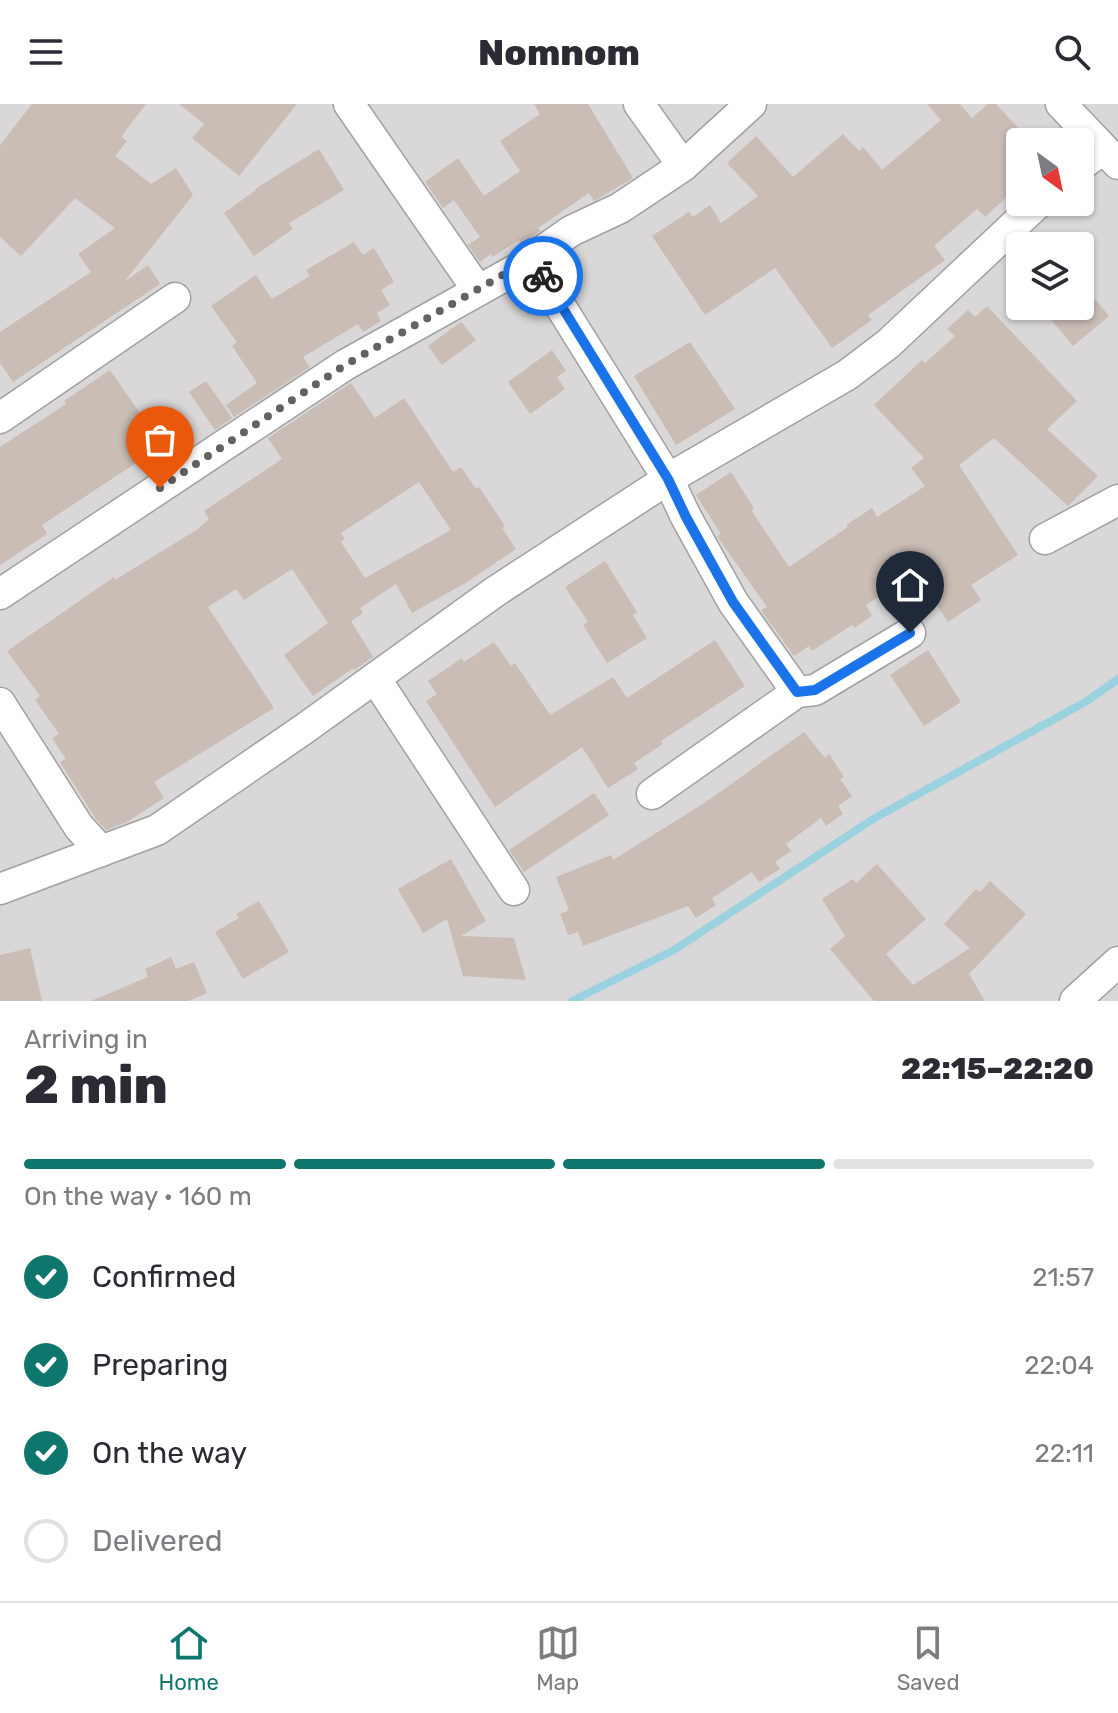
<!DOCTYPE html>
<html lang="en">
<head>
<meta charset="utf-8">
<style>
  body { margin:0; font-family:Rubik,sans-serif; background:#f2f2f3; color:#2b2b33; height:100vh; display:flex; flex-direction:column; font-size:30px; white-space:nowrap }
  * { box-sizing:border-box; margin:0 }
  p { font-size:26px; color:#7c7c81 }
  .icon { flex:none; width:44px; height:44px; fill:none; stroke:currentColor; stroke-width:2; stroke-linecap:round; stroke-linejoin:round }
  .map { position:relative; height:897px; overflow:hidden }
  .details { display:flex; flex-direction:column; background:#fff; flex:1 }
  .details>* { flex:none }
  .needle { width:52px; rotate:147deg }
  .buttons { position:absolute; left:1006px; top:24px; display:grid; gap:16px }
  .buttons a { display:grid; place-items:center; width:88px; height:88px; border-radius:8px; background:#fff; box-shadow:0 2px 6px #0004; font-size:40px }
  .pin { position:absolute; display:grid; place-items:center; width:68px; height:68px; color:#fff; margin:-82px -34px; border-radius:50% 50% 50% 0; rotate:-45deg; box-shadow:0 0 8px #0007 }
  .pin .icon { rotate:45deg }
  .courier { position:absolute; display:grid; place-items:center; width:80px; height:80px; margin:-40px; border:6px solid #1a73e8; border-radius:50%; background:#fff; color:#222; box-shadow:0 2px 10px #0007 }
  .head em { font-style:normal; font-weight:800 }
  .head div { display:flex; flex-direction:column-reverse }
  .head { display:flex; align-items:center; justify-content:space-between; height:136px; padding:0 24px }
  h1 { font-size:52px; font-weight:800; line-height:60px }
  .bar { display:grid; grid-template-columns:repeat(4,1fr); gap:12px 8px; align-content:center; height:96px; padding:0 24px }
  .bar i { height:10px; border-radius:6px; background:#e1e1e2 }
  .bar .selected { background:#0f766e }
  .bar p { grid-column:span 4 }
  ol { padding:0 24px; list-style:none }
  li { display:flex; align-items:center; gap:24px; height:88px }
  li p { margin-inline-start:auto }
  li .icon { padding:8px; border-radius:50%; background:#0f766e; color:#fff; stroke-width:4 }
  li:last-child { color:#7c7c81 }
  li i { width:44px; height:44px; border:4px solid #e1e1e2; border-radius:50% }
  header { display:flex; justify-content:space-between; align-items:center; height:104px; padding:0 24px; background:#fff; font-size:36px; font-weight:800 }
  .menu { display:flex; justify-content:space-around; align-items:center; height:112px; border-top:2px solid #e1e1e2; background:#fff; font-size:22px; color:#7c7c81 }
  .menu a { display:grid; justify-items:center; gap:4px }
  .menu .selected { color:#0f766e }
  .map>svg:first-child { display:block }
  .residential { fill:#d9d7d7; fill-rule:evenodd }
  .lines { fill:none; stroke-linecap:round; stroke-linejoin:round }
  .stream { stroke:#9ad2e0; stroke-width:8 }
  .building { fill:#c9bdb5; fill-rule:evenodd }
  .minor-casing { stroke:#a1a1a1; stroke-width:33 }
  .minor { stroke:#fff; stroke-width:30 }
  .done { stroke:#64625f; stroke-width:8; stroke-dasharray:0 14.4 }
  .route { stroke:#1a73e8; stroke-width:10 }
</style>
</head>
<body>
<header><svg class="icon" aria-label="menu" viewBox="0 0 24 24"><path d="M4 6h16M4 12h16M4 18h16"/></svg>Nomnom<svg class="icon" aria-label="search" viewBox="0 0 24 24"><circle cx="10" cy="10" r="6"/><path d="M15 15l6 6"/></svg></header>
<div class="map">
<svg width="1118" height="897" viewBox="0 0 1118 897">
  <rect width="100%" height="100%" fill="#ede8de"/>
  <path class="residential" d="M0,0H1118V897H0ZM1020,38H1080V98H1020ZM1020,142H1080V202H1020Z"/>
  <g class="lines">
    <polyline class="stream" points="572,897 674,846 873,715 1087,597 1118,575"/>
  </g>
  <g class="building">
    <polygon points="32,0 146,0 121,33 127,37 115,52 151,80 176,64 193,91 124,178 148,161 160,180 13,278 0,259 0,228 91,168 78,150 115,124 75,94 21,152 0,133 0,41"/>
    <polygon points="179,0 297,0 239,72 192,34 204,20"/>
    <polygon points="534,0 588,0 633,74 594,97 589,89 538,124 540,127 522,140 518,136 493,153 491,150 480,158 468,141 480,133 454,96 443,104 425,78 458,54 484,92 520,67 500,37 540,10"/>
    <polygon points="927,0 960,0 972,14 988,0 996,0 1020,26 1020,81 985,113 977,105 934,142 945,156 868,211 872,216 832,244 775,164 705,211 652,132 689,108 693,113 710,101 721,119 758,92 727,59 756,32 793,73 843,30 859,47 863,43 882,66 941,16"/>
    <polygon points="319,45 344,86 289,119 293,125 254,152 224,109 256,86 255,85"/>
    <polygon points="354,138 363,151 374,144 394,178 381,186 390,201 377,209 381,217 363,228 358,220 303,253 310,263 234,313 226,301 257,279 232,242 237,238 211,202 256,171 272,195 310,172 306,166"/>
    <polygon points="1080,177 1109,212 1073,242 1040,202 1080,202"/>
    <polygon points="987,202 1077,297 1047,325 1098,372 1068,402 994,334 959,361 1018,451 971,481 981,496 948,518 929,489 915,498 902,478 866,501 872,512 854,524 852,521 812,547 809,542 794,552 761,506 767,503 717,432 721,430 696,391 731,368 754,404 751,406 789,463 848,423 846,421 872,404 877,413 925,382 911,364 924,354 874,301 922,256 925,259 955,232 947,225 968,206 975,213"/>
    <polygon points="461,218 476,236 442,261 428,242"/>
    <polygon points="690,238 735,305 676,341 634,272"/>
    <polygon points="552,246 566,267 557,273 565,285 530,310 508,278"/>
    <polygon points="110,266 160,338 140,352 142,355 42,421 47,430 0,461 0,343 66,300 64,297"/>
    <polygon points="206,277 232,314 215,326 189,288"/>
    <path d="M351,279L375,314L404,294L453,368L461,363L476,385L479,383L505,422L502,424L516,445L467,478L412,509L396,480L360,504L363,509L351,517L373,553L354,566L353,564L313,592L284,551L328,519L292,465L244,496L236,485L208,503L274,604L154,678L164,694L127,718L106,726L96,715L60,658L66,655L52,634L59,630L35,596L40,592L7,547L114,473L115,476L198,425L209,415L204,407L282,355L268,334ZM419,378L451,426L365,474L341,438L345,435L341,429Z"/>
    <polygon points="605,457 637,508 633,511 647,534 607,559 583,521 588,518 565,483"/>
    <polygon points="715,536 745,582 661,637 663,640 634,659 638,665 608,684 582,643 495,703 426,597 437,590 428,577 462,554 464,558 494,538 511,562 515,559 550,611 613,573 627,594"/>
    <polygon points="928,546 961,598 924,622 890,571"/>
    <polygon points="804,628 825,654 829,650 844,673 840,675 852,692 838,702 843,710 826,722 821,714 786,740 791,747 775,758 780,765 759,778 752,768 712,794 716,801 696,814 688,802 583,842 578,828 568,831 560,810 569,806 556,773 611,751 613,756 706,698"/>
    <polygon points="594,689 609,711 524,768 509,746"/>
    <polygon points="451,755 486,817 461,832 514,834 526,876 463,872 447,815 423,829 398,785"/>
    <polygon points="877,760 926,815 886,850 913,881 970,844 944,820 976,785 980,788 990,777 1026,810 969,870 985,897 874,897 830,845 845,832 822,795 853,775 856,779"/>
    <polygon points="259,797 289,848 243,875 215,828 239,814 236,810"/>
    <polygon points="30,844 42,897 0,897 0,851"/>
    <polygon points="171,853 176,865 194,858 207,889 188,897 91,897 148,873 145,865"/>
  </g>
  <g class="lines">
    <defs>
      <g id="minor">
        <polyline points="349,0 477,185"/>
        <polyline points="639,0 683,62 751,0"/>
        <polyline points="1061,0 1118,60"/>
        <polyline points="1080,62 1103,45"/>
        <polyline points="531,155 668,375 686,413 733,498 797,588 815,586 910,529"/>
        <polyline points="0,314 175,194"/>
        <polyline points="1045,435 1118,396"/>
        <polyline points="0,490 345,261 517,165 571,127 620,104 683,62"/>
        <polyline points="375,574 514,786"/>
        <polyline points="0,599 79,723 101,747 157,726 304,625 496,487 668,375 847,271 888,240 1039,98"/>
        <polyline points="652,690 797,588"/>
        <polyline points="0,785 101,747"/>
        <polyline points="1075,897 1118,858"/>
      </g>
    </defs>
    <use href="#minor" class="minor-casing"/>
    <use href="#minor" class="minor"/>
  </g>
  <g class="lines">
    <polyline class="done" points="160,384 345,261 531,155 543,172"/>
    <polyline class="route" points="543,172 668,375 686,413 733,498 797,588 815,586 910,529"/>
  </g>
</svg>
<div class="buttons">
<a><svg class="needle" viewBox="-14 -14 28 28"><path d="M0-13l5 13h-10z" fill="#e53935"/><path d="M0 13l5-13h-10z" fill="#7c7c81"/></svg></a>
<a><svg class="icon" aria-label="layers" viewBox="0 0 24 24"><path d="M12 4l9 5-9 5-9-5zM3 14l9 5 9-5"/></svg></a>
</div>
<div class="pin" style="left:160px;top:384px;background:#ea580c"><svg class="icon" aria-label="bag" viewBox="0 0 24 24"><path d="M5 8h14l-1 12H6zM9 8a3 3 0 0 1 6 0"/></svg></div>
<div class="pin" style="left:910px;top:529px;background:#1f2937"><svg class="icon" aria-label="home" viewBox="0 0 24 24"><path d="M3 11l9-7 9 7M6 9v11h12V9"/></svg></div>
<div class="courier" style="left:543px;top:172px"><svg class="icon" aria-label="bike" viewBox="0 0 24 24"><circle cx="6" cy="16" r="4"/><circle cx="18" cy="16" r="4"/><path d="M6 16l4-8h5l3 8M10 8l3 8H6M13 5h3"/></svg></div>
</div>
<section class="details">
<div class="head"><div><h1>2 min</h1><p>Arriving in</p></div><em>22:15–22:20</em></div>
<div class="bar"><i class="selected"></i><i class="selected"></i><i class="selected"></i><i></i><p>On the way · 160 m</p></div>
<ol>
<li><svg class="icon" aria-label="check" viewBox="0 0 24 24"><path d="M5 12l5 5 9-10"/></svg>Confirmed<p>21:57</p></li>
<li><svg class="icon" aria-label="check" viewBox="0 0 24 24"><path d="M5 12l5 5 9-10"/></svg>Preparing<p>22:04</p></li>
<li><svg class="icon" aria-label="check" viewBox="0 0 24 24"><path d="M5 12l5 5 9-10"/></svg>On the way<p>22:11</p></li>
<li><i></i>Delivered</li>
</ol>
</section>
<nav class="menu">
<a class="selected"><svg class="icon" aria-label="home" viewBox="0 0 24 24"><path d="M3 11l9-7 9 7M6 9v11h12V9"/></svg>Home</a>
<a><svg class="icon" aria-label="map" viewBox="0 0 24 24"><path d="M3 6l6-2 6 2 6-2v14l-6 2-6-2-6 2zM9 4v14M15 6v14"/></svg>Map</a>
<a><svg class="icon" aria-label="saved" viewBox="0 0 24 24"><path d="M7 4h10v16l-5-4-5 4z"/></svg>Saved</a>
</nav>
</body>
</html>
